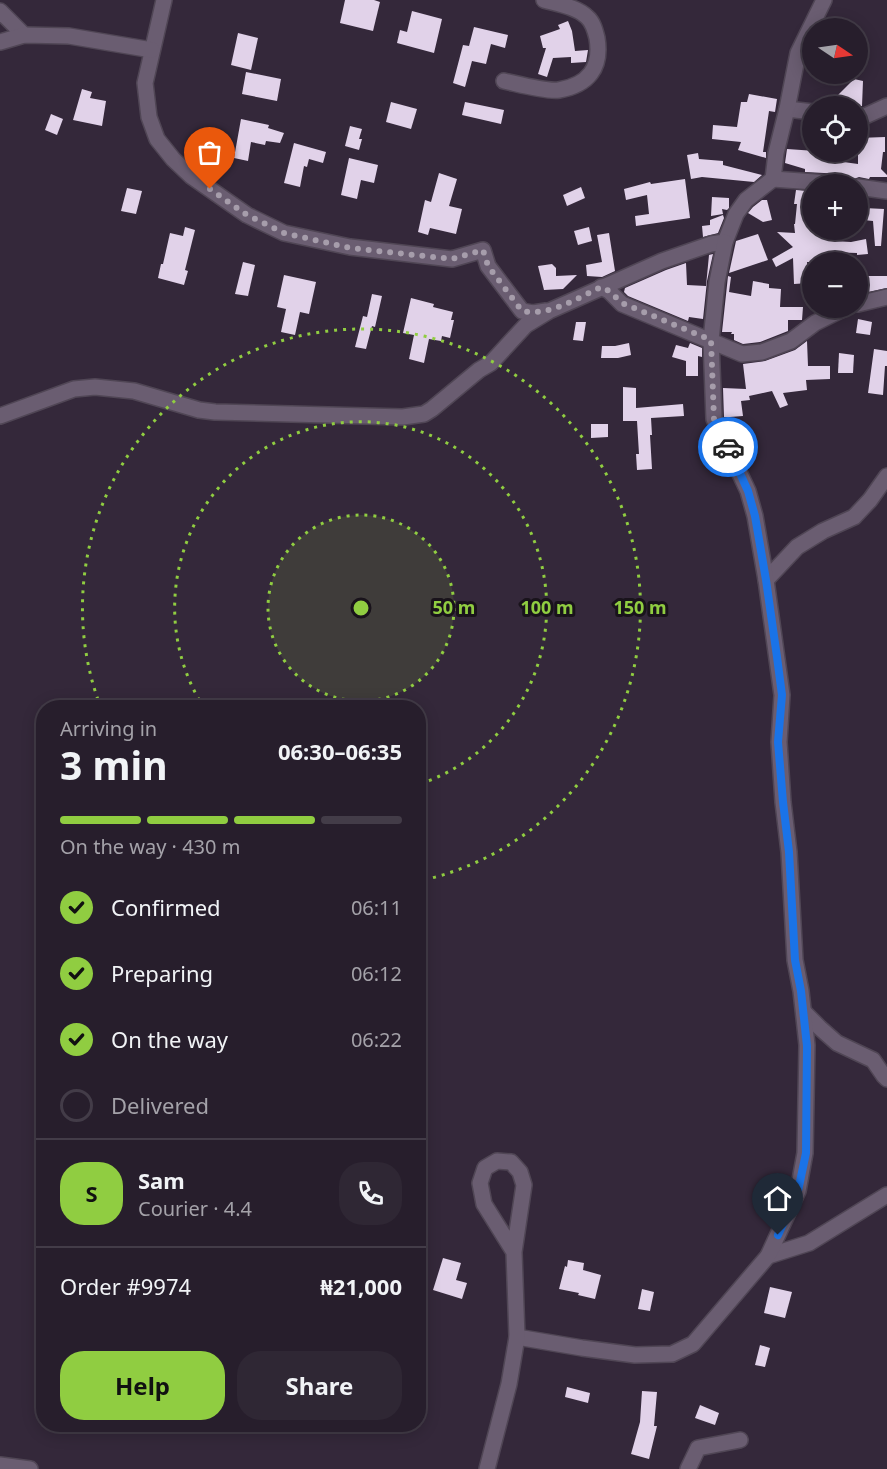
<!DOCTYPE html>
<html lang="en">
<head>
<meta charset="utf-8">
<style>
  body { margin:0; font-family:"Noto Sans",sans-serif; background:#2f2734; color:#f1f3f6; height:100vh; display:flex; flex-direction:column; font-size:22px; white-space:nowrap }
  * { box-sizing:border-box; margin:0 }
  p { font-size:20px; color:#a4a2a9 }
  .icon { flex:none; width:33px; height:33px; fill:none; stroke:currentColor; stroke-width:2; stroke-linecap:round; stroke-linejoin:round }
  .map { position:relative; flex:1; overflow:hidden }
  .drawer { position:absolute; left:36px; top:700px; width:390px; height:732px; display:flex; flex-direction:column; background:#271e2c; border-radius:24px; box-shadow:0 3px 15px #0003,0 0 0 2px #433c48 }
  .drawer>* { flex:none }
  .needle { width:39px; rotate:103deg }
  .tools { position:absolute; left:802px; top:18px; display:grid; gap:12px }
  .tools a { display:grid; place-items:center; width:66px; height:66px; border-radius:50%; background:#271e2c; box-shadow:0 3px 15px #0003,0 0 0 2px #433c48; font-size:30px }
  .pin { position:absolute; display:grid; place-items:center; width:51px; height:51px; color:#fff; margin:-62px -26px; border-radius:50% 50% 50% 0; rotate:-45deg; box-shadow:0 0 6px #0007 }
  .pin .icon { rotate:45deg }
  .courier { position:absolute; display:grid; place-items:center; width:60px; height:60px; margin:-30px; border:4px solid #1a73e8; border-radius:50%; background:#fff; color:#222; box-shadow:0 2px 8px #0007 }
  .headline em { font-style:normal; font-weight:700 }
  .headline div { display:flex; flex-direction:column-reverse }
  .headline { display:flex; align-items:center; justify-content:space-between; height:102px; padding:0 24px }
  h1 { font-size:39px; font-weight:700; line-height:45px }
  .bar { display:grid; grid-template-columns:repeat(4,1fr); gap:9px 6px; align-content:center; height:72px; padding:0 24px }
  .bar i { height:8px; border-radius:4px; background:#433c48 }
  .bar .active { background:#90cd41 }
  .bar p { grid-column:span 4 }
  .line { display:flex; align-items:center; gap:15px; padding:0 24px; border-top:2px solid #433c48 }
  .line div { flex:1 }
  .round { display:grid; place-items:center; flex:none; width:63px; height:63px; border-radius:24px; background:#2f2734 }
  ol { padding:0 24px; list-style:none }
  li { display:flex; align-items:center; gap:18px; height:66px }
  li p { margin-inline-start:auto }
  li .icon { padding:6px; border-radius:50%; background:#90cd41; color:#111; stroke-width:4 }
  li:last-child { color:#a4a2a9 }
  li i { width:33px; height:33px; border:3px solid #433c48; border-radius:50% }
  .primary-button { display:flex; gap:12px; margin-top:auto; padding:12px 24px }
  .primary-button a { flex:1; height:69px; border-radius:24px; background:#90cd41; color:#111; font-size:24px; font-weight:700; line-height:69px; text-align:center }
  .primary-button a+a { background:#2f2734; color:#f1f3f6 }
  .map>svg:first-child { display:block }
  .building { fill:#e1d2e9 }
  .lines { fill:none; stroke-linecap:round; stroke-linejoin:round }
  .minor-casing { stroke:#504655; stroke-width:18 }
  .minor { stroke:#6a5d71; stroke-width:15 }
  .done { stroke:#a69dab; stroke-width:6; stroke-dasharray:0 10.8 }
  .route { stroke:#1a73e8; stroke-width:8 }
  .ring { fill:none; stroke:#90cd41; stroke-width:3; stroke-dasharray:3 6 }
  .centre { fill:#90cd41; stroke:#19131b; stroke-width:3 }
  .ring-label { font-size:18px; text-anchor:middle; font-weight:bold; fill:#90cd41; stroke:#19131b; stroke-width:6; stroke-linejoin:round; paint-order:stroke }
</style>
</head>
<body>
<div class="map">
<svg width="887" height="1469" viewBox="0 0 887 1469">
  <rect width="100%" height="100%" fill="#34283a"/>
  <g class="building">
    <polygon points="345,0 374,0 380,2 373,31 340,23"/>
    <polygon points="412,11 442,19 434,53 397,43 400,30 407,32"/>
    <polygon points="568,21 572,31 575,51 588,50 586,62 571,63 571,57 553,58 547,77 538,74 546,48 543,48 540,36 560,29 558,25"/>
    <polygon points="474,27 508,35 505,48 491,44 486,64 472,61 465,87 453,83 463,45 469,46"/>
    <polygon points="238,33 258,38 251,70 231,65"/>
    <polygon points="246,72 281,79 277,101 242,94"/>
    <polygon points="854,79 863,81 862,106 850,106 851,103 831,102"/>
    <polygon points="82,89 92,92 90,98 106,101 102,126 73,120"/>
    <polygon points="749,94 777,99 775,112 769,111 763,152 766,152 766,158 738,150 741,142 712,139 713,125 737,127 741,102 747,102"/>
    <polygon points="391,102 417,109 411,129 386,122"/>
    <polygon points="465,102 504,110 501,124 462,115"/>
    <polygon points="51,114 63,119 57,135 45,130"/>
    <polygon points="241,119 269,125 268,128 284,133 280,143 266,141 265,145 251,142 248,161 234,158"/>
    <polygon points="350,126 362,129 359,139 362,139 359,150 345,146"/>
    <polygon points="885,137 885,152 883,152 881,169 887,175 887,177 870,177 869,179 859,177 851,180 848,176 843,174 805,172 805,169 785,163 787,149 830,152 829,160 858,164 858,138"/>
    <polygon points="294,143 326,152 323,163 309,159 307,167 304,166 300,187 284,183"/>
    <polygon points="698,153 699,159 723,161 723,165 762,175 754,182 702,177 691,179 687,155"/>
    <polygon points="349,158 378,165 374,183 361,180 357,199 341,195"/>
    <polygon points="439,173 457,179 449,206 462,209 456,234 430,228 428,235 418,232 425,200 431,202"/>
    <polygon points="685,179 690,218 636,226 635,216 649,214 647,195 626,200 624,189 650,182 651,184"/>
    <polygon points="581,187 585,198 567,206 563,195"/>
    <polygon points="127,188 142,191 136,214 121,211"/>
    <polygon points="796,190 808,191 804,211 813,203 813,230 827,230 826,234 834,236 832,241 851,242 866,239 868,254 857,255 857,253 827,252 827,262 807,262 809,283 794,284 793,258 776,267 772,259 793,247 777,232 795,233 794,224 795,224 797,204 794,204"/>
    <polygon points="712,197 729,198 729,208 727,210 722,209 723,214 711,216"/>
    <polygon points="762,200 767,200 772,220 763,222 748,213 753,207"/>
    <polygon points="864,208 884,209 881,246 875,246 873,221 863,220"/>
    <polygon points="723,215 724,218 718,233 703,237 702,226 710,225 710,220"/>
    <polygon points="185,227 195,230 185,270 188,271 184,285 158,278 161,264 163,264 170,233 183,236"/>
    <polygon points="589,227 592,241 578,245 574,231"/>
    <polygon points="609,233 615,271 602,277 587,276 586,265 602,262 597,235"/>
    <polygon points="758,234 768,260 729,273 736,241"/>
    <polygon points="713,254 707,281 703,319 689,317 688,321 628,296 624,292 625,288 666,270 686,263 687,285 706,286 709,255"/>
    <polygon points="243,262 255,265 248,296 235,294"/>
    <polygon points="552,264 556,268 556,276 577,275 563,289 544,290 538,266"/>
    <polygon points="284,275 316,282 309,314 300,312 295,335 281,332 286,309 277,307"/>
    <polygon points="728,276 731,277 729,292 751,296 753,281 769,284 769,288 781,289 780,307 803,307 802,320 788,320 788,331 760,342 743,344 734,340 734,334 731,334 732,332 722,332"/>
    <polygon points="860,276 887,276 887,288 863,293"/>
    <polygon points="372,294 382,296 375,327 372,326 366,349 355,347 363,316 367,317"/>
    <polygon points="411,298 434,304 433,307 453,312 451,320 454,320 450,338 442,336 441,341 429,339 424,363 409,359 414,335 403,333"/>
    <polygon points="858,319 872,322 870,335 856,333"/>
    <polygon points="576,322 586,322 583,341 573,340"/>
    <polygon points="807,341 808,366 830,366 830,379 806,380 807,390 783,393 788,405 780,408 772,391 749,396 750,400 741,401 743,416 730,417 724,417 723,388 746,389 743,364 765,361 795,350"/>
    <polygon points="629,343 631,355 618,358 601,358 602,346 615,346"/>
    <polygon points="690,343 702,348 702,357 698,356 698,376 686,376 686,361 672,357 676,345 688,348"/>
    <polygon points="874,349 887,351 887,366 885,366 883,395 868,393"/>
    <polygon points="839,353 854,355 853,373 838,373"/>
    <polygon points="623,387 636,388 636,408 683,404 684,416 651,418 652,435 650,435 652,469 637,470 636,454 639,454 637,421 623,421"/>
    <polygon points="591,424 608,424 608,437 591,438"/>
    <polygon points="443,1258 461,1263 456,1280 467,1283 462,1299 433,1290"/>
    <polygon points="568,1260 584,1263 583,1270 601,1275 595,1299 578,1295 579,1293 559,1289 565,1266 567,1267"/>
    <polygon points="770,1287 792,1292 785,1318 764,1313"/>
    <polygon points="642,1289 654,1292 650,1311 638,1309"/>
    <polygon points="760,1345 770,1348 765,1367 755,1365"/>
    <polygon points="567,1387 590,1393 588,1403 565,1397"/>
    <polygon points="642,1391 657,1392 654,1426 657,1426 649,1459 631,1454 640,1422"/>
    <polygon points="700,1405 719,1413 715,1425 695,1418"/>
  </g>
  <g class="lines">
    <defs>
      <g id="minor">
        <polyline points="164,0 145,83 149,117 157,139 173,159 191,176 247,215 284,233 350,247 452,259 483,250 488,266 522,311 533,313 546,311"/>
        <polyline points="0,11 24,35"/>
        <polyline points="0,42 24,35 69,36 152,50"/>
        <path d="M504,81C518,84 546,92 559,90C588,85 602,68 597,38C595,30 593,22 587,17C577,7 558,4 544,0"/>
        <polyline points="787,109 813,112"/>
        <polyline points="858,117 863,117 887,106"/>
        <polyline points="773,179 842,184"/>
        <polyline points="858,187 887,191"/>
        <polyline points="601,287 609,291 622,304 742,354 762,352 791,341 815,323 845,308"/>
        <polyline points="858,304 887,297"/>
        <polyline points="0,416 74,389 95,387 134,391 199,410 215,412 403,417 424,414 432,409 479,370 491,363 526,325 549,311 662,261 711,244 725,242 736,214 746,200 773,179 776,153 787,109 798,53 824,0"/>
        <polyline points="766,580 797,547 823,531 854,517 870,500 887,476"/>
        <polyline points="804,1012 820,1028 837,1043 873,1060 884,1076 887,1079"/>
        <polyline points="768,1256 809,1243 887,1195"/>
        <polyline points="517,1337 582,1348 635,1355 672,1354 693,1344 768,1256 798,1191 805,1153 807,1045 801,991 795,960 789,852 783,802 779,742 782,695 766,580 755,516 748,491 714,419 711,340 717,282 725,242"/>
        <polyline points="0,1465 30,1469"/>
        <polyline points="487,1469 509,1384 517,1337 514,1252 524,1185 520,1172 511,1162 497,1161 485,1168 480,1183 484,1204 514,1252"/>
        <polyline points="688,1469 698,1448 740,1440"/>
      </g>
    </defs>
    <use href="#minor" class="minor-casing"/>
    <use href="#minor" class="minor"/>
  </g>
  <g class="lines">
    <path class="done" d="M210,189L247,215L284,233L350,248L452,259L483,250L488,266L522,311C550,316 576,299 601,287L609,291L622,303L711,340L714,419L728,447"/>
    <polyline class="route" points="728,447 748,491 755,516 766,580 777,657 782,695 778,742 783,802 789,852 795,960 801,991 807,1046 806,1153 798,1191 778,1235"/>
  </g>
  <circle cx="361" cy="608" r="93" fill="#90cd41" fill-opacity=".12"/>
  <g class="ring">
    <circle cx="361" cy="608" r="93"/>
    <path d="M204 708A186 186 0 1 1 420 784"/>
    <path d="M101 708A279 279 0 1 1 419 881"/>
  </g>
  <circle cx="361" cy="608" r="9" class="centre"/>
  <g class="ring-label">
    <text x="454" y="614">50 m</text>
    <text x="547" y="614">100 m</text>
    <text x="640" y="614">150 m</text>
  </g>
</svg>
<div class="tools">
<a><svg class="needle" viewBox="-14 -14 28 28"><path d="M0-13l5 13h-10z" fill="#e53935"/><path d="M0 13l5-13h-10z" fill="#a4a2a9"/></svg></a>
<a><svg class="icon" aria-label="locate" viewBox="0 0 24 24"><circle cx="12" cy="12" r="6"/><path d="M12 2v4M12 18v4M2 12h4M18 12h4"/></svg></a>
<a>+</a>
<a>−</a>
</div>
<div class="pin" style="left:210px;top:189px;background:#ea580c"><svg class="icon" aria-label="bag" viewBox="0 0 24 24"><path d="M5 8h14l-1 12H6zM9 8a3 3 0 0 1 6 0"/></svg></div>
<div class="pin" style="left:778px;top:1235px;background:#1f2937"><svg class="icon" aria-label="home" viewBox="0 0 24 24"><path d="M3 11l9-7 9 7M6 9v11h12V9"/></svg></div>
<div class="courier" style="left:728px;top:447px"><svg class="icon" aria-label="car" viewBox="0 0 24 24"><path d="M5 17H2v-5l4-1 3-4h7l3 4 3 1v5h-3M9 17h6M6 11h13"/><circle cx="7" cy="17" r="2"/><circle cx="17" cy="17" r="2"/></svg></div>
<section class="drawer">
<div class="headline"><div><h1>3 min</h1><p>Arriving in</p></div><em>06:30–06:35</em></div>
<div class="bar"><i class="active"></i><i class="active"></i><i class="active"></i><i></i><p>On the way · 430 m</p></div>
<ol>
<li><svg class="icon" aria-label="check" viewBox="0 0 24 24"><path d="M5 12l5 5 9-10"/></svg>Confirmed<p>06:11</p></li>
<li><svg class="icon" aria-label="check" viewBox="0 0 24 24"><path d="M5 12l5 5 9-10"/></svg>Preparing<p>06:12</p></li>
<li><svg class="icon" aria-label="check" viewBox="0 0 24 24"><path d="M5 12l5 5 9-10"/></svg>On the way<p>06:22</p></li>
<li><i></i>Delivered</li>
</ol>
<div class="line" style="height:108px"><b class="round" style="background:#90cd41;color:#111">S</b><div><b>Sam</b><p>Courier · 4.4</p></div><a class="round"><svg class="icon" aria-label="phone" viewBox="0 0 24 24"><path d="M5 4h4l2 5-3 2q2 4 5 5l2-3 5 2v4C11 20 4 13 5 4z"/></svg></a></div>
<div class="line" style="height:78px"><div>Order #9974</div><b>₦21,000</b></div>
<div class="primary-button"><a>Help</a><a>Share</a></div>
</section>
</div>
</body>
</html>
